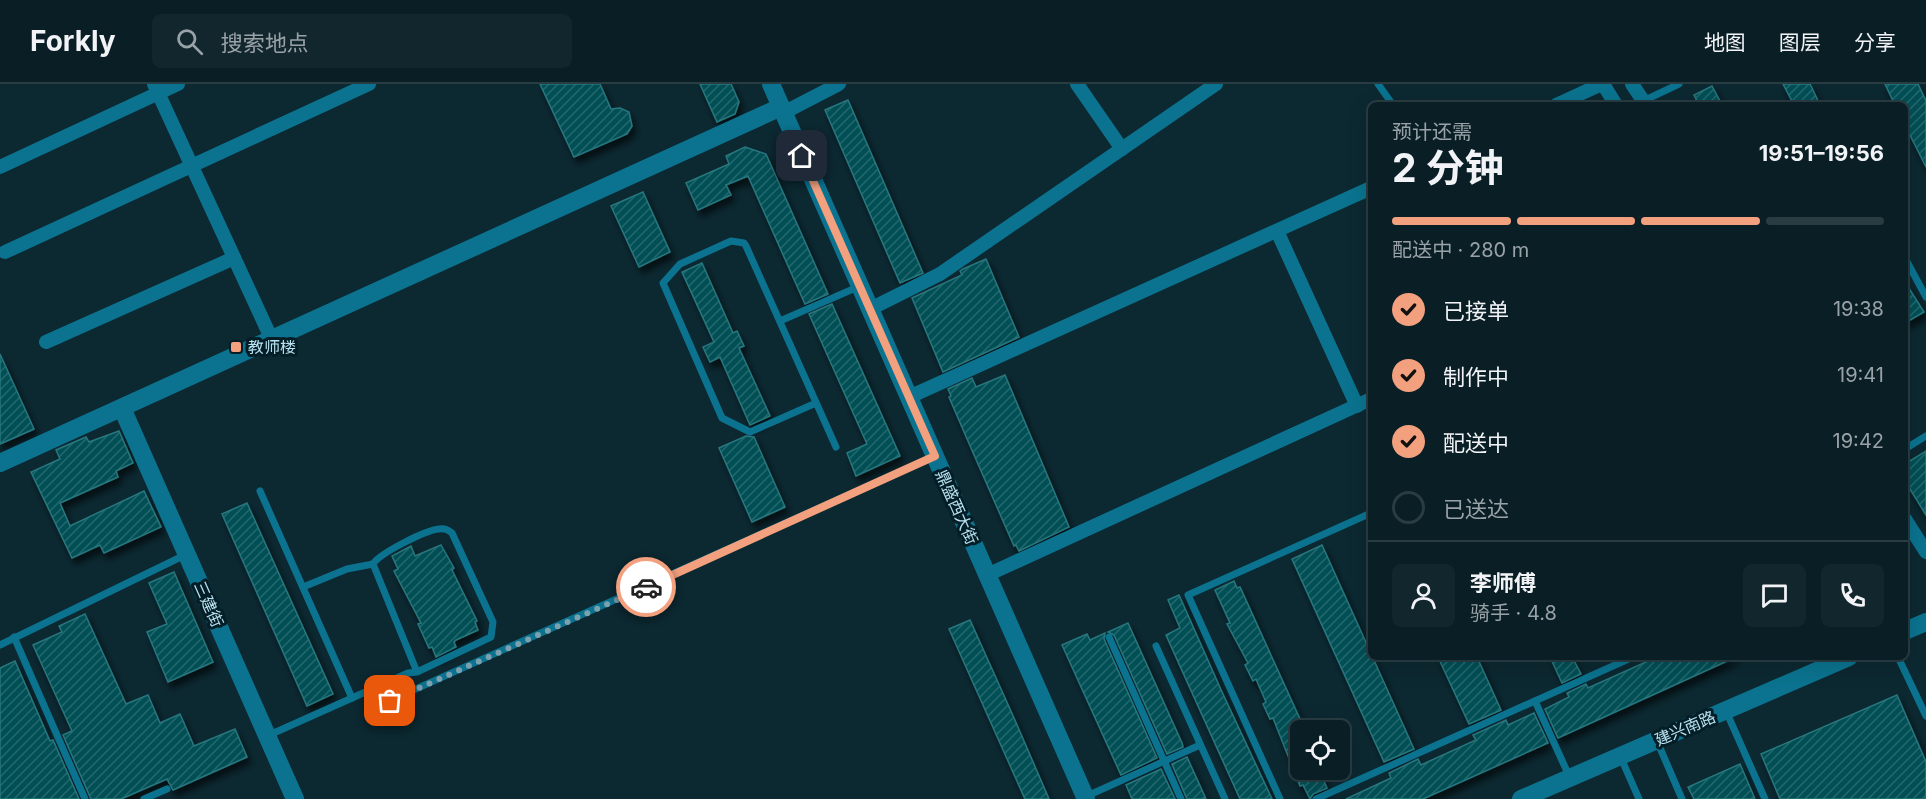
<!DOCTYPE html>
<html lang="zh">
<head>
<meta charset="utf-8">
<style>
  body { margin:0; font-family:Inter,"Noto Sans SC",sans-serif; background:#12272d; color:#f1f3f6; height:100vh; display:flex; flex-direction:column; font-size:22px; white-space:nowrap }
  * { box-sizing:border-box; margin:0 }
  p { font-size:20px; color:#99a2a7 }
  .icon { flex:none; width:33px; height:33px; fill:none; stroke:currentColor; stroke-width:2; stroke-linecap:round; stroke-linejoin:round }
  .map { position:relative; flex:1; overflow:hidden }
  .side { position:absolute; left:1368px; top:18px; width:540px; height:558px; display:flex; flex-direction:column; background:#091e25; border-radius:9px; box-shadow:0 6px 24px #0002,0 0 0 2px #293c42 }
  .side>* { flex:none }
  .tools { position:absolute; left:1290px; top:636px; display:grid; gap:12px }
  .tools a { display:grid; place-items:center; width:60px; height:60px; border-radius:9px; background:#091e25; box-shadow:0 6px 24px #0002,0 0 0 2px #293c42; font-size:30px }
  .pin { position:absolute; display:grid; place-items:center; width:51px; height:51px; color:#fff; margin:-26px; border-radius:12px; box-shadow:0 3px 9px #0006 }
  .courier { position:absolute; display:grid; place-items:center; width:60px; height:60px; margin:-30px; border:4px solid #f2a07e; border-radius:50%; background:#fff; color:#222; box-shadow:0 2px 8px #0007 }
  .headline em { font-style:normal; font-weight:700 }
  .headline div { display:flex; flex-direction:column-reverse }
  .headline { display:flex; align-items:center; justify-content:space-between; height:102px; padding:0 24px }
  h1 { font-size:39px; font-weight:700; line-height:45px }
  .bar { display:grid; grid-template-columns:repeat(4,1fr); gap:9px 6px; align-content:center; height:72px; padding:0 24px }
  .bar i { height:8px; border-radius:4px; background:#293c42 }
  .bar .on { background:#f2a07e }
  .bar p { grid-column:span 4 }
  .line { display:flex; align-items:center; gap:15px; padding:0 24px; border-top:2px solid #293c42 }
  .line div { flex:1 }
  .round { display:grid; place-items:center; flex:none; width:63px; height:63px; border-radius:9px; background:#12272d }
  ol { padding:0 24px; list-style:none }
  li { display:flex; align-items:center; gap:18px; height:66px }
  li p { margin-inline-start:auto }
  li .icon { padding:6px; border-radius:50%; background:#f2a07e; color:#111; stroke-width:4 }
  li:last-child { color:#99a2a7 }
  li i { width:33px; height:33px; border:3px solid #293c42; border-radius:50% }
  header { display:flex; align-items:center; gap:36px; box-sizing:border-box; height:84px; padding:0 30px; background:#091e25; border-bottom:2px solid #293c42 }
  header strong { font-size:28px }
  nav { display:flex; gap:33px; margin-inline-start:auto; font-size:21px }
  .search { width:420px; height:54px; background:#12272d; display:flex; align-items:center; gap:15px; box-sizing:border-box; padding:0 21px; border-radius:9px; color:#99a2a7; font-size:22px }
  .map>svg:first-child { display:block }
  .building { fill:url(#building-hatch); stroke:#28777e; stroke-width:1.5; filter:url(#shadow) }
  .lines { fill:none; stroke-linecap:round; stroke-linejoin:round }
  .lane { stroke:#0b738f; stroke-width:7 }
  .street { stroke:#0b738f; stroke-width:14 }
  .secondary { stroke:#0b738f; stroke-width:18 }
  .done { stroke:#7ca0ad; stroke-width:6; stroke-dasharray:0 10.8 }
  .route { stroke:#f2a07e; stroke-width:8 }
  .poi-dot { fill:#f2a07e; stroke:#031e27; stroke-width:2 }
  .labels { text-anchor:middle; dominant-baseline:central; stroke-width:6; stroke-linejoin:round; paint-order:stroke }
  .poi-label { font-size:16px; fill:#b9e1f0; stroke:#031e27; text-anchor:start }
  .street-label { font-size:16px; fill:#b9e1f0; stroke:#031e27 }
</style>
</head>
<body>
<header>
<strong>Forkly</strong>
<div class="search"><svg class="icon" aria-label="search" viewBox="0 0 24 24"><circle cx="10" cy="10" r="6"/><path d="M15 15l6 6"/></svg>搜索地点</div>
<nav><a>地图</a><a>图层</a><a>分享</a></nav>
</header>
<div class="map">
<svg width="1926" height="715" viewBox="0 0 1926 715">
  <defs>
    <pattern id="building-hatch" width="6" height="6" patternUnits="userSpaceOnUse" patternTransform="scale(1.5)"><rect width="6" height="6" fill="#004f55"/><path d="M-1 1l2-2M0 6l6-6M5 7l2-2" fill="none" stroke="#23686e"/></pattern>
    <filter id="shadow"><feDropShadow dx="3.5" dy="6" stdDeviation="3" flood-color="#0009"/></filter>
  </defs>
  <rect width="100%" height="100%" fill="#0c2831"/>
  <g class="building">
    <polygon points="540,0 600,0 611,25 620,24 629,28 632,42 627,50 574,73"/>
    <polygon points="700,0 731,0 739,18 735,30 717,38"/>
    <polygon points="1783,0 1810,0 1820,21 1794,21"/>
    <polygon points="1885,0 1918,0 1926,17 1926,83 1905,41 1905,21 1895,21"/>
    <polygon points="1712,2 1722,21 1699,21 1694,11"/>
    <polygon points="848,16 923,189 900,199 825,26"/>
    <polygon points="745,63 766,70 828,210 805,220 748,92 726,101 731,111 698,126 686,99 729,80 726,72"/>
    <polygon points="643,108 670,168 639,183 611,122"/>
    <polygon points="986,175 1019,253 943,288 912,214 962,191 960,187 963,185"/>
    <polygon points="702,179 733,249 737,247 744,262 739,264 770,332 750,341 720,273 710,278 703,263 714,258 682,188"/>
    <polygon points="1905,198 1924,228 1905,239"/>
    <polygon points="832,220 900,372 856,392 847,369 867,360 809,230"/>
    <polygon points="0,270 34,345 0,360"/>
    <polygon points="1005,291 1069,443 1019,467 1016,461 1014,462 971,364 949,313 951,312 948,305 972,294 976,303"/>
    <polygon points="119,347 133,379 116,387 118,393 60,419 70,442 144,407 161,443 104,469 100,461 72,474 31,388 60,375 56,366 86,353 89,358"/>
    <polygon points="746,352 754,353 785,423 752,438 719,364"/>
    <polygon points="1926,367 1926,431 1905,397 1905,380"/>
    <polygon points="247,419 333,610 307,622 222,430"/>
    <polygon points="441,461 454,484 452,486 477,537 475,538 478,546 456,556 454,558 456,563 436,573 432,563 429,564 418,540 421,539 394,487 398,485 392,472 411,462 415,472"/>
    <polygon points="1322,461 1414,665 1384,678 1292,475"/>
    <polygon points="174,488 213,578 168,598 147,548 167,540 149,499"/>
    <polygon points="1234,497 1237,504 1240,503 1305,646 1300,646 1300,686 1319,686 1327,704 1313,710 1310,715 1303,701 1300,702 1273,634 1270,635 1263,620 1266,618 1256,595 1253,597 1245,581 1248,579 1227,540 1230,539 1215,506"/>
    <polygon points="1179,511 1222,608 1272,715 1240,715 1166,551 1180,544 1168,516"/>
    <polygon points="85,530 126,620 148,611 160,639 180,630 194,662 235,645 247,673 173,706 167,695 121,715 91,715 63,651 72,647 33,561 62,548 59,542"/>
    <polygon points="970,536 1014,634 1049,715 1025,715 949,545"/>
    <polygon points="1128,539 1182,659 1183,663 1167,670 1114,551 1108,548"/>
    <polygon points="1105,549 1104,555 1157,674 1121,691 1062,561 1087,550 1090,556"/>
    <polygon points="1438,573 1477,573 1501,626 1469,640"/>
    <polygon points="1550,573 1572,573 1581,590 1562,599"/>
    <polygon points="1657,573 1736,573 1558,654 1545,625 1569,613 1567,609 1586,600 1588,604"/>
    <polygon points="15,577 50,657 53,656 79,715 0,715 0,584"/>
    <polygon points="1897,611 1926,678 1926,715 1780,715 1761,670"/>
    <polygon points="1534,629 1548,659 1423,715 1346,715 1391,694 1389,689 1418,675 1421,681 1476,656 1473,651 1506,636 1508,641"/>
    <polygon points="1187,673 1206,715 1187,715 1172,680"/>
    <polygon points="1740,680 1755,715 1694,715 1688,703"/>
    <polygon points="1161,685 1175,715 1132,715 1126,701"/>
  </g>
  <g class="lines">
    <g class="lane">
      <polyline points="1378,0 1393,21"/>
      <polyline points="1643,17 1679,0"/>
      <polyline points="1905,174 1926,213"/>
      <polyline points="780,237 860,202"/>
      <polyline points="816,319 750,348 722,334 663,199 680,180 731,157 744,159 746,162 836,363"/>
      <polyline points="1905,365 1926,352"/>
      <polyline points="260,407 352,614"/>
      <polyline points="303,503 347,485 373,480"/>
      <polyline points="14,553 85,715"/>
      <polyline points="1109,553 1181,715"/>
      <polyline points="0,561 187,470"/>
      <polyline points="1156,562 1225,715"/>
      <polyline points="1898,573 1926,632"/>
      <polyline points="1535,617 1570,694"/>
      <polyline points="369,626 933,373"/>
      <polyline points="1726,627 1765,715"/>
      <path d="M267,652L408,589L417,588L491,553L493,538L452,449C448,446 445,444 439,445C426,446 380,469 373,480L417,588"/>
      <polyline points="1657,657 1682,715"/>
      <polyline points="1621,674 1639,715"/>
      <polyline points="1087,712 1200,661"/>
      <polyline points="144,715 167,705"/>
      <polyline points="1280,715 1188,511 1371,429"/>
      <polyline points="1316,715 1633,573"/>
    </g>
    <g class="street">
      <polyline points="154,0 272,256"/>
      <polyline points="1077,0 1122,65"/>
      <polyline points="1603,0 1616,21"/>
      <polyline points="1632,0 1646,21"/>
      <polyline points="1556,21 1602,0"/>
      <polyline points="783,29 839,0"/>
      <polyline points="0,83 178,0"/>
      <polyline points="1277,147 1357,322"/>
      <polyline points="5,168 369,0"/>
      <polyline points="870,225 940,190 1216,0"/>
      <polyline points="46,258 234,174"/>
      <polyline points="909,313 1371,104"/>
      <polyline points="1905,435 1926,468"/>
      <polyline points="987,491 1371,315"/>
    </g>
    <g class="secondary">
      <polyline points="771,0 1086,715"/>
      <polyline points="122,324 295,715"/>
      <polyline points="0,379 781,23"/>
      <polyline points="1905,547 1926,538"/>
      <polyline points="1521,715 1849,573"/>
    </g>
  </g>
  <g class="lines">
    <polyline class="done" points="390,617 646,503"/>
    <polyline class="route" points="646,503 935,372 802,72"/>
  </g>
  <rect class="poi-dot" x="230" y="257" width="12" height="12" rx="3"/>
  <g class="labels">
    <g class="poi-label">
      <text x="248" y="263">教师楼</text>
    </g>
    <g class="street-label">
      <text transform="translate(957 423) rotate(66)">鼎盛西大街</text>
      <text transform="translate(209 520) rotate(66)">三建街</text>
      <text transform="translate(1685 644) rotate(-23)">建兴南路</text>
    </g>
  </g>
</svg>
<div class="tools">
<a><svg class="icon" aria-label="locate" viewBox="0 0 24 24"><circle cx="12" cy="12" r="6"/><path d="M12 2v4M12 18v4M2 12h4M18 12h4"/></svg></a>
</div>
<div class="pin" style="left:390px;top:617px;background:#ea580c"><svg class="icon" aria-label="bag" viewBox="0 0 24 24"><path d="M5 8h14l-1 12H6zM9 8a3 3 0 0 1 6 0"/></svg></div>
<div class="pin" style="left:802px;top:72px;background:#1f2937"><svg class="icon" aria-label="home" viewBox="0 0 24 24"><path d="M3 11l9-7 9 7M6 9v11h12V9"/></svg></div>
<div class="courier" style="left:646px;top:503px"><svg class="icon" aria-label="car" viewBox="0 0 24 24"><path d="M5 17H2v-5l4-1 3-4h7l3 4 3 1v5h-3M9 17h6M6 11h13"/><circle cx="7" cy="17" r="2"/><circle cx="17" cy="17" r="2"/></svg></div>
<section class="side">
<div class="headline"><div><h1>2 分钟</h1><p>预计还需</p></div><em>19:51–19:56</em></div>
<div class="bar"><i class="on"></i><i class="on"></i><i class="on"></i><i></i><p>配送中 · 280 m</p></div>
<ol>
<li><svg class="icon" aria-label="check" viewBox="0 0 24 24"><path d="M5 12l5 5 9-10"/></svg>已接单<p>19:38</p></li>
<li><svg class="icon" aria-label="check" viewBox="0 0 24 24"><path d="M5 12l5 5 9-10"/></svg>制作中<p>19:41</p></li>
<li><svg class="icon" aria-label="check" viewBox="0 0 24 24"><path d="M5 12l5 5 9-10"/></svg>配送中<p>19:42</p></li>
<li><i></i>已送达</li>
</ol>
<div class="line" style="height:108px"><a class="round"><svg class="icon" aria-label="person" viewBox="0 0 24 24"><circle cx="12" cy="8" r="4"/><path d="M4 21q1-7 8-7t8 7"/></svg></a><div><b>李师傅</b><p>骑手 · 4.8</p></div><a class="round"><svg class="icon" aria-label="chat" viewBox="0 0 24 24"><path d="M4 5h16v11H9l-5 4z"/></svg></a><a class="round"><svg class="icon" aria-label="phone" viewBox="0 0 24 24"><path d="M5 4h4l2 5-3 2q2 4 5 5l2-3 5 2v4C11 20 4 13 5 4z"/></svg></a></div>
</section>
</div>
</body>
</html>
